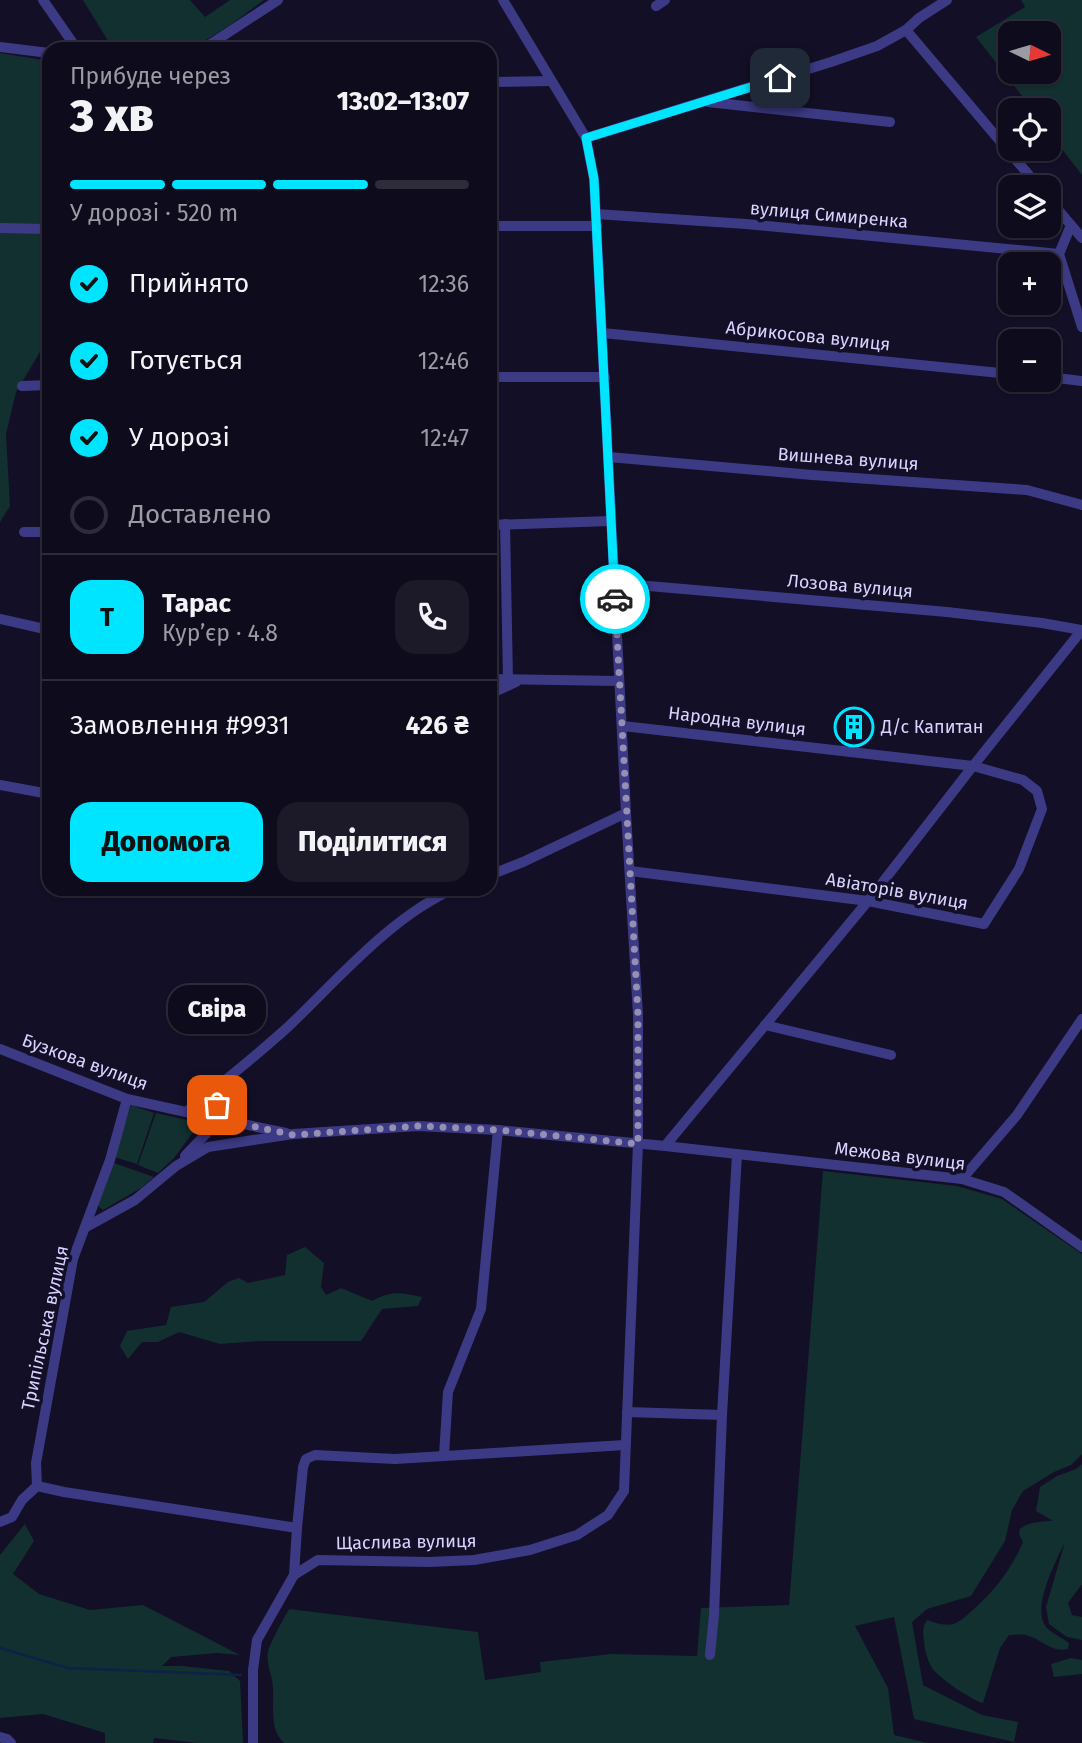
<!DOCTYPE html>
<html lang="uk">
<head>
<meta charset="utf-8">
<style>
  body { margin:0; font-family:"Fira Sans",sans-serif; background:#1c1929; color:#f1f3f6; height:100vh; display:flex; flex-direction:column; font-size:26px; white-space:nowrap }
  * { box-sizing:border-box; margin:0 }
  p { font-size:23px; color:#9b9ba3 }
  .icon { flex:none; width:38px; height:38px; fill:none; stroke:currentColor; stroke-width:2; stroke-linecap:round; stroke-linejoin:round }
  .map { position:relative; flex:1; overflow:hidden }
  .details { position:absolute; left:42px; top:42px; width:455px; height:854px; display:flex; flex-direction:column; background:#0e0b1c; border-radius:21px; box-shadow:0 2px 5px #0004,0 0 0 2px #2e2b3b }
  .details>* { flex:none }
  .needle { width:46px; rotate:95deg }
  .fabs { position:absolute; left:998px; top:21px; display:grid; gap:14px }
  .fabs a { display:grid; place-items:center; width:63px; height:63px; border-radius:14px; background:#0e0b1c; box-shadow:0 2px 5px #0004,0 0 0 2px #2e2b3b; font-size:35px }
  .pin { position:absolute; display:grid; place-items:center; width:60px; height:60px; color:#fff; margin:-30px; border-radius:14px; box-shadow:0 4px 10px #0006 }
  .courier { position:absolute; display:grid; place-items:center; width:70px; height:70px; margin:-35px; border:5px solid #00e5ff; border-radius:50%; background:#fff; color:#222; box-shadow:0 2px 9px #0007 }
  .bubble { position:absolute; height:49px; border-radius:21px; background:#0e0b1c; box-shadow:0 2px 5px #0004,0 0 0 2px #2e2b3b; font-size:23px; font-weight:800; line-height:49px; text-align:center }
  .head em { font-style:normal; font-weight:800 }
  .head div { display:flex; flex-direction:column-reverse }
  .head { display:flex; align-items:center; justify-content:space-between; height:119px; padding:0 28px }
  h1 { font-size:46px; font-weight:800; line-height:52px }
  .bar { display:grid; grid-template-columns:repeat(4,1fr); gap:10px 7px; align-content:center; height:84px; padding:0 28px }
  .bar i { height:9px; border-radius:5px; background:#2e2b3b }
  .bar .selected { background:#00e5ff }
  .bar p { grid-column:span 4 }
  .line { display:flex; align-items:center; gap:18px; padding:0 28px; border-top:2px solid #2e2b3b }
  .line div { flex:1 }
  .round { display:grid; place-items:center; flex:none; width:74px; height:74px; border-radius:21px; background:#1c1929 }
  ol { padding:0 28px; list-style:none }
  li { display:flex; align-items:center; gap:21px; height:77px }
  li p { margin-inline-start:auto }
  li .icon { padding:7px; border-radius:50%; background:#00e5ff; color:#111; stroke-width:4 }
  li:last-child { color:#9b9ba3 }
  li i { width:38px; height:38px; border:4px solid #2e2b3b; border-radius:50% }
  .cta { display:flex; gap:14px; margin-top:auto; padding:14px 28px }
  .cta a { flex:1; height:80px; border-radius:21px; background:#00e5ff; color:#111; font-size:28px; font-weight:800; line-height:80px; text-align:center }
  .cta a+a { background:#1c1929; color:#f1f3f6 }
  .map>svg:first-child { display:block }
  .green { fill:#12302f; fill-rule:evenodd }
  .lines { fill:none; stroke-linecap:round; stroke-linejoin:round }
  .stream { stroke:#0c2248; stroke-width:2.5 }
  .minor { stroke:#3d3a85; stroke-width:10 }
  .done { stroke:#948fb3; stroke-width:7; stroke-dasharray:0 12.6 }
  .route { stroke:#00e5ff; stroke-width:9 }
  .labels { text-anchor:middle; dominant-baseline:central; stroke-width:7; stroke-linejoin:round; paint-order:stroke }
  .street-label { font-size:18px; fill:#d9d4ff; stroke:#130f26 }
  .poi-label { font-size:18px; fill:#d9d4ff; stroke:#130f26; text-anchor:start }
</style>
</head>
<body>
<div class="map">
<svg width="1082" height="1743" viewBox="0 0 1082 1743">
  <rect width="100%" height="100%" fill="#130f26"/>
  <g class="green">
    <polygon points="83,0 190,0 205,17 230,0 264,0 233,23 192,49 113,49"/>
    <path d="M1021,0H1082V175L1048,131V110H1033L976,37L1025,7ZM1010,33H1048V72H1010Z"/>
    <polygon points="0,53 49,61 49,337 16,392 6,434 10,506 0,522"/>
    <polygon points="131,1105 154,1113 137,1164 114,1157"/>
    <polygon points="156,1113 200,1123 174,1158 158,1173 138,1165"/>
    <polygon points="114,1163 154,1177 141,1188 103,1210 98,1206"/>
    <path d="M823,1171L957,1186L1002,1199L1082,1254V1454L1071,1465L1054,1472L1023,1491L1012,1510L1005,1541L971,1596L927,1609L912,1622L923,1685L982,1715L1018,1722L1014,1742L914,1719L894,1617L855,1626L888,1688L894,1735L928,1743H284C267,1728 276,1700 272,1680C270,1670 265,1659 269,1648C274,1635 282,1622 289,1609L478,1632L485,1680L541,1672L540,1662L611,1654L697,1656L701,1608L789,1605Z"/>
    <path d="M305,1247L324,1263L321,1287L326,1295L341,1288L372,1301C393,1290 400,1293 422,1297L418,1306L382,1309L361,1341H260L220,1344L179,1332L158,1342H142L128,1359L120,1346L127,1331L166,1325L171,1307L204,1302L228,1282L239,1278L248,1283L285,1275L287,1255Z"/>
    <path d="M1082,1464V1584L1068,1603L1072,1615L1082,1617V1640L1067,1637L1049,1624L1046,1607L1065,1542C1056,1561 1031,1608 1046,1627C1052,1634 1062,1637 1069,1643L1068,1649C1051,1653 1042,1639 1026,1635C1021,1634 1015,1635 1009,1635L1000,1648L983,1703C971,1700 939,1678 932,1668C927,1659 925,1651 924,1641C923,1633 922,1627 927,1620C936,1623 944,1626 953,1624C961,1622 969,1613 975,1608C996,1589 1012,1568 1023,1542L1019,1534L1020,1529C1028,1522 1042,1521 1053,1521L1036,1511L1040,1487L1057,1476L1076,1469Z"/>
    <polygon points="25,1524 34,1541 13,1574 39,1594 90,1610 143,1605 240,1655 217,1653 171,1657 162,1666 182,1666 229,1671 240,1681 243,1743 199,1743 154,1738 153,1743 105,1743 105,1733 43,1714 0,1718 0,1555"/>
    <polygon points="1071,1658 1082,1660 1082,1674 1054,1677 1051,1664"/>
  </g>
  <g class="lines">
    <polyline class="stream" points="0,1648 68,1668 241,1675"/>
    <g class="minor">
      <polyline points="43,0 77,49"/>
      <polyline points="656,6 665,0"/>
      <polyline points="906,30 1039,187"/>
      <polyline points="0,47 49,53"/>
      <polyline points="203,49 278,0"/>
      <polyline points="490,82 551,81"/>
      <polyline points="708,102 890,122"/>
      <polyline points="586,138 831,62 877,46 906,30 919,18 947,0"/>
      <polyline points="1048,198 1082,238"/>
      <polyline points="596,214 746,224 1059,254"/>
      <polyline points="1071,225 1059,254 1082,327"/>
      <polyline points="490,226 597,226"/>
      <polyline points="0,228 49,229"/>
      <polyline points="603,333 1010,374"/>
      <polyline points="490,377 605,377"/>
      <polyline points="1048,377 1082,381"/>
      <polyline points="22,386 49,385"/>
      <polyline points="609,457 812,475 1027,490 1082,505"/>
      <polyline points="505,524 508,680"/>
      <polyline points="490,525 611,521"/>
      <polyline points="24,532 49,532"/>
      <polyline points="614,583 947,612 1042,623 1082,630"/>
      <polyline points="0,619 49,630"/>
      <polyline points="490,679 619,681"/>
      <polyline points="490,694 516,682"/>
      <polyline points="623,726 973,766 1023,780 1037,791 1042,809 1019,869 984,924 868,901 630,871"/>
      <polyline points="0,785 49,794"/>
      <polyline points="490,875 523,862 626,813"/>
      <polyline points="765,1025 891,1055"/>
      <path d="M0,1049L127,1099L186,1112C221,1084 256,1056 289,1026C337,980 393,915 454,889"/>
      <polyline points="186,1112 286,1133"/>
      <polyline points="665,1146 868,901 973,766 1082,630"/>
      <polyline points="185,1156 220,1119 214,1090"/>
      <polyline points="962,1179 1017,1115 1082,1019"/>
      <polyline points="86,1227 135,1200 176,1166 208,1147 293,1134 418,1126 498,1130 665,1146 962,1179 1004,1192 1082,1247"/>
      <polyline points="627,1412 722,1415"/>
      <polyline points="444,1455 448,1392 481,1309 498,1130"/>
      <polyline points="37,1486 36,1463 73,1259 110,1160 127,1099"/>
      <polyline points="37,1486 64,1492 297,1528 294,1575"/>
      <polyline points="0,1522 12,1517 22,1500 37,1486"/>
      <polyline points="297,1528 303,1467 306,1459 315,1455 395,1459 625,1445"/>
      <polyline points="710,1655 714,1615 722,1415 737,1154"/>
      <polyline points="0,1737 7,1739 11,1743"/>
      <polyline points="253,1743 253,1670 257,1640 294,1575 318,1560 429,1562 474,1560 530,1550 577,1535 608,1515 624,1491 638,1144 638,1015 626,813 594,179 586,138 503,0"/>
    </g>
  </g>
  <g class="lines">
    <polyline class="done" points="217,1105 220,1119 293,1135 418,1126 499,1130 638,1144 638,1015 615,599"/>
    <polyline class="route" points="615,599 594,179 586,138 780,78"/>
  </g>
  <defs>
    <symbol id="building-ring" viewBox="-11 -11 22 22"><circle r="9.5" fill="#130f26" stroke="#00e5ff" stroke-width="1.5"/><path d="M-4-6H4V6H1V3H-1V6H-4ZM-2.5-4.3h1.7v1.8h-1.7ZM.8-4.3h1.7v1.8H.8ZM-2.5-1h1.7V.8h-1.7ZM.8-1h1.7V.8H.8Z" fill="#00e5ff"/></symbol>
  </defs>
  <g fill-rule="evenodd">
    <use href="#building-ring" x="832" y="705" width="44" height="44"/>
  </g>
  <g class="labels">
    <g class="street-label">
      <text transform="translate(829 215) rotate(5)">вулиця Симиренка</text>
      <text transform="translate(808 336) rotate(6)">Абрикосова вулиця</text>
      <text transform="translate(848 459) rotate(4)">Вишнева вулиця</text>
      <text transform="translate(850 586) rotate(5)">Лозова вулиця</text>
      <text transform="translate(737 721) rotate(7)">Народна вулиця</text>
      <text transform="translate(897 891) rotate(10)">Авіаторів вулиця</text>
      <text transform="translate(85 1062) rotate(20)">Бузкова вулиця</text>
      <text transform="translate(900 1156) rotate(7)">Межова вулиця</text>
      <text transform="translate(45 1328) rotate(-78)">Трипільська вулиця</text>
      <text transform="translate(406 1542) rotate(-1)">Щаслива вулиця</text>
    </g>
    <g class="poi-label">
      <text x="881" y="727">Д/с Капитан</text>
    </g>
  </g>
</svg>
<div class="fabs">
<a><svg class="needle" viewBox="-14 -14 28 28"><path d="M0-13l5 13h-10z" fill="#e53935"/><path d="M0 13l5-13h-10z" fill="#9b9ba3"/></svg></a>
<a><svg class="icon" aria-label="locate" viewBox="0 0 24 24"><circle cx="12" cy="12" r="6"/><path d="M12 2v4M12 18v4M2 12h4M18 12h4"/></svg></a>
<a><svg class="icon" aria-label="layers" viewBox="0 0 24 24"><path d="M12 4l9 5-9 5-9-5zM3 14l9 5 9-5"/></svg></a>
<a>+</a>
<a>−</a>
</div>
<div class="pin" style="left:217px;top:1105px;background:#ea580c"><svg class="icon" aria-label="bag" viewBox="0 0 24 24"><path d="M5 8h14l-1 12H6zM9 8a3 3 0 0 1 6 0"/></svg></div>
<div class="pin" style="left:780px;top:78px;background:#1f2937"><svg class="icon" aria-label="home" viewBox="0 0 24 24"><path d="M3 11l9-7 9 7M6 9v11h12V9"/></svg></div>
<div class="courier" style="left:615px;top:599px"><svg class="icon" aria-label="car" viewBox="0 0 24 24"><path d="M5 17H2v-5l4-1 3-4h7l3 4 3 1v5h-3M9 17h6M6 11h13"/><circle cx="7" cy="17" r="2"/><circle cx="17" cy="17" r="2"/></svg></div>
<div class="bubble" style="left:168px;top:985px;width:98px">Свіра</div>
<section class="details">
<div class="head"><div><h1>3 хв</h1><p>Прибуде через</p></div><em>13:02–13:07</em></div>
<div class="bar"><i class="selected"></i><i class="selected"></i><i class="selected"></i><i></i><p>У дорозі · 520 m</p></div>
<ol>
<li><svg class="icon" aria-label="check" viewBox="0 0 24 24"><path d="M5 12l5 5 9-10"/></svg>Прийнято<p>12:36</p></li>
<li><svg class="icon" aria-label="check" viewBox="0 0 24 24"><path d="M5 12l5 5 9-10"/></svg>Готується<p>12:46</p></li>
<li><svg class="icon" aria-label="check" viewBox="0 0 24 24"><path d="M5 12l5 5 9-10"/></svg>У дорозі<p>12:47</p></li>
<li><i></i>Доставлено</li>
</ol>
<div class="line" style="height:126px"><b class="round" style="background:#00e5ff;color:#111">Т</b><div><b>Тарас</b><p>Кур’єр · 4.8</p></div><a class="round"><svg class="icon" aria-label="phone" viewBox="0 0 24 24"><path d="M5 4h4l2 5-3 2q2 4 5 5l2-3 5 2v4C11 20 4 13 5 4z"/></svg></a></div>
<div class="line" style="height:91px"><div>Замовлення #9931</div><b>426 ₴</b></div>
<div class="cta"><a>Допомога</a><a>Поділитися</a></div>
</section>
</div>
</body>
</html>
